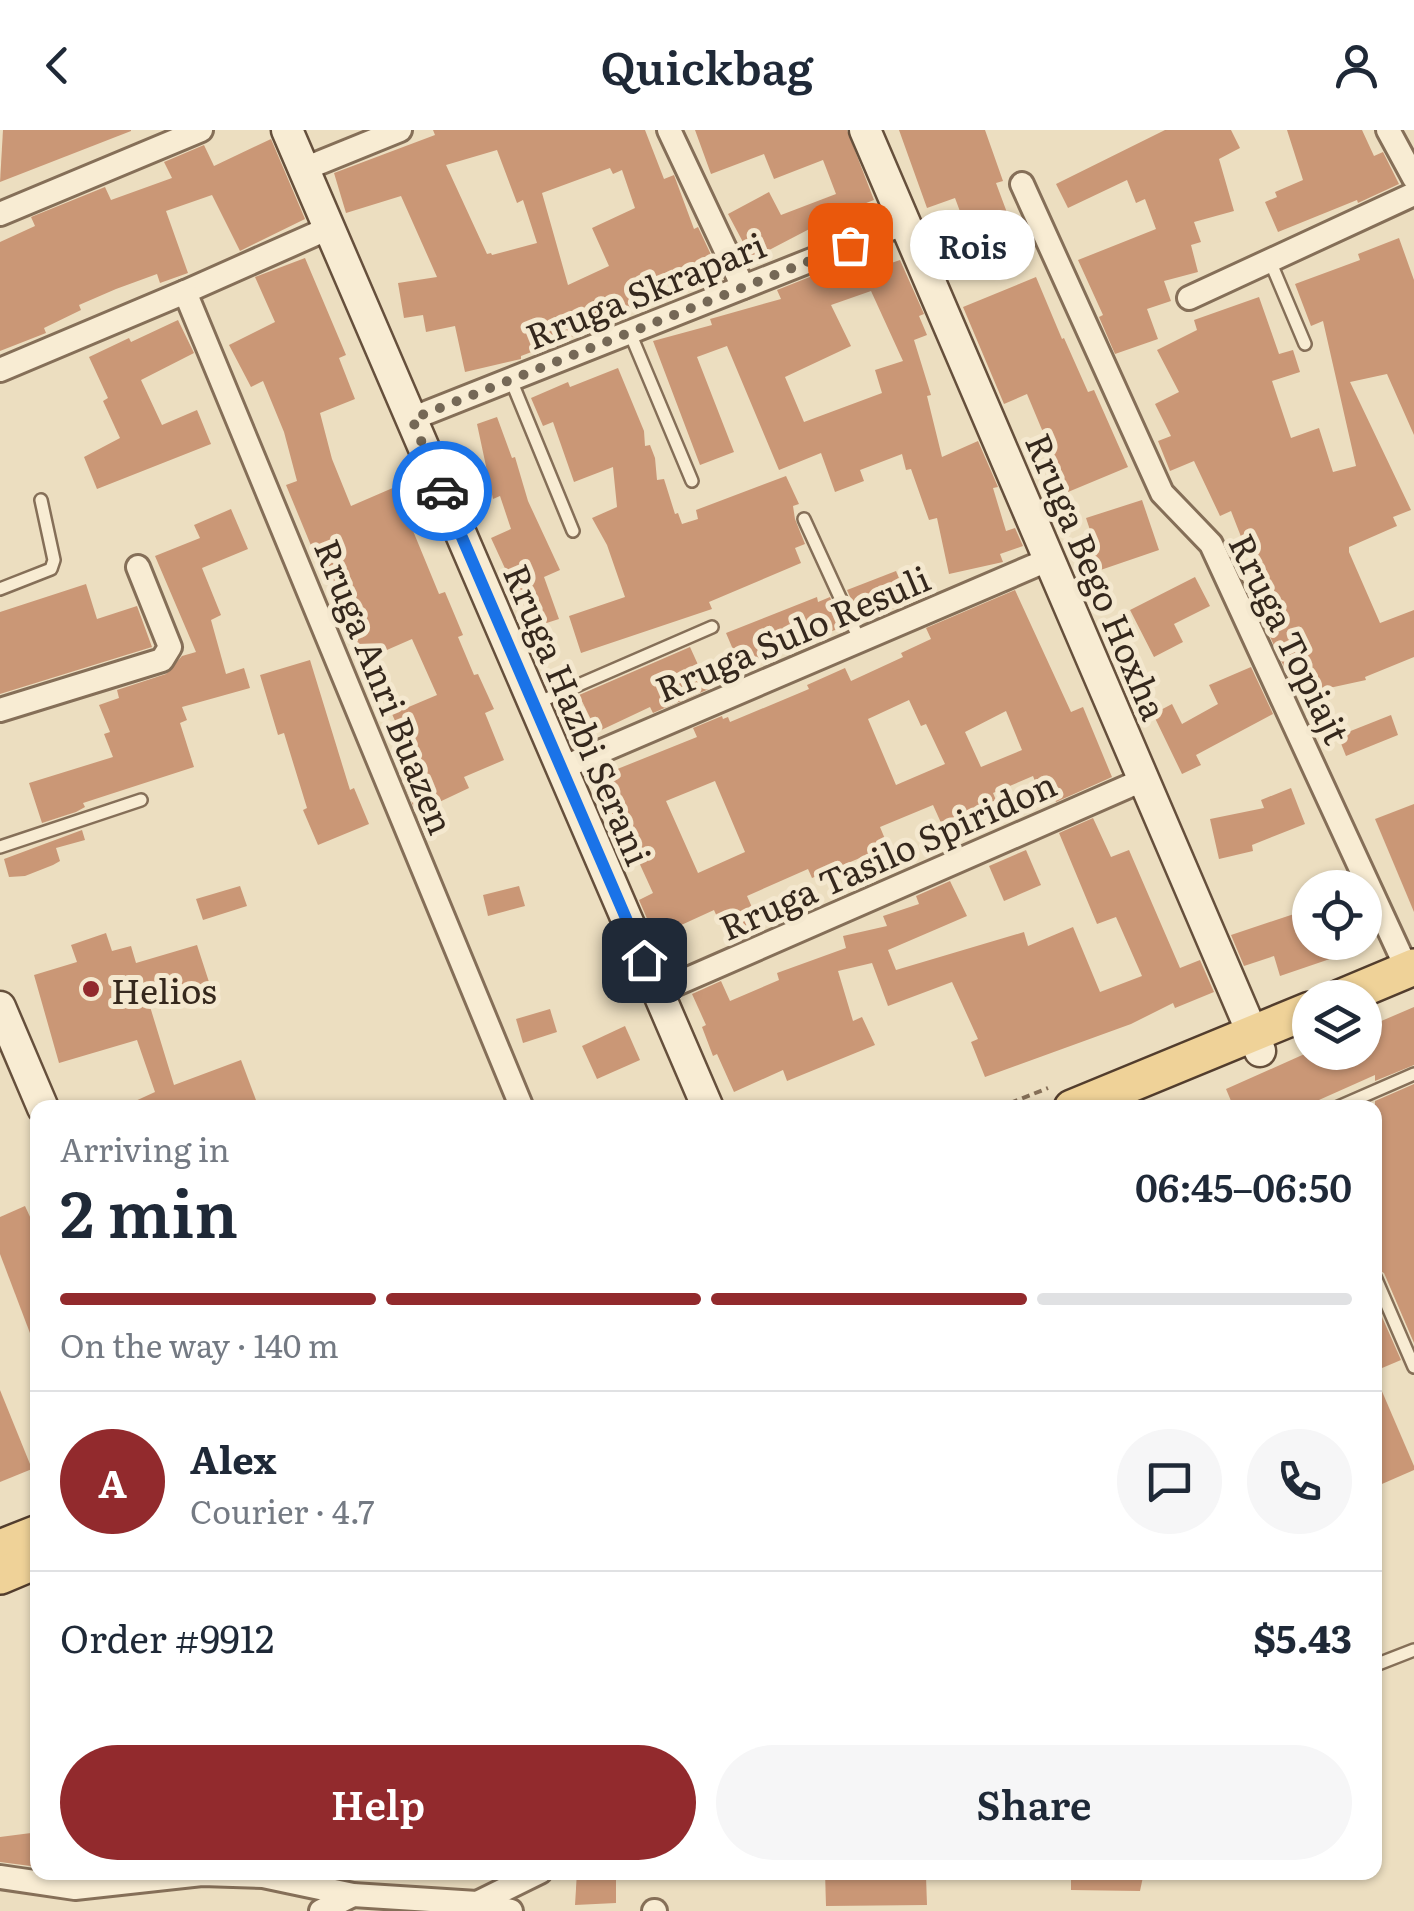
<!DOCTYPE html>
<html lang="en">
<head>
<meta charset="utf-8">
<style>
  body { margin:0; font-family:Literata,serif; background:#f6f6f7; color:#1f2937; height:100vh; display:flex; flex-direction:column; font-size:38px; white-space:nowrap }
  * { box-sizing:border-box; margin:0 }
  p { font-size:32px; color:#747a83 }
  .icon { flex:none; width:55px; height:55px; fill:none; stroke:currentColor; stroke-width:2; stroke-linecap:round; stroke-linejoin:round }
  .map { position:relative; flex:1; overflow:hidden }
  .side { position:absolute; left:30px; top:970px; width:1352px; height:780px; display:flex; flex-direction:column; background:#fff; border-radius:20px; box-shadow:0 2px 8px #0004 }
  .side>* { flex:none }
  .controls { position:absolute; left:1292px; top:740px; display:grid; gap:20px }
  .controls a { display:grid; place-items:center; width:90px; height:90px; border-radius:50%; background:#fff; box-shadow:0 2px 8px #0004; font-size:50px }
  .pin { position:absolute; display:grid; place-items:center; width:85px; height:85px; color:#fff; margin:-42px; border-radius:20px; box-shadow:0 5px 15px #0006 }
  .courier { position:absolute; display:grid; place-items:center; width:100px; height:100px; margin:-50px; border:8px solid #1a73e8; border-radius:50%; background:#fff; color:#222; box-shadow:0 2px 12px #0007 }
  .bubble { position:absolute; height:70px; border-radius:35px; background:#fff; box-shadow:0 2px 8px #0004; font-size:32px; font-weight:600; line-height:70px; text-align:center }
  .summary em { font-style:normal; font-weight:600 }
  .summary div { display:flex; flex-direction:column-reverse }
  .summary { display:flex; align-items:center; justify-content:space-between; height:170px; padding:0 30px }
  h1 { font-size:65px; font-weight:600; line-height:75px }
  .bar { display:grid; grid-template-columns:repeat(4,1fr); gap:15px 10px; align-content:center; height:120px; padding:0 30px }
  .bar i { height:12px; border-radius:8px; background:#e0e1e3 }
  .bar .on { background:#922a2d }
  .bar p { grid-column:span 4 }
  .line { display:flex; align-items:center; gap:25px; padding:0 30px; border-top:2px solid #e0e1e3 }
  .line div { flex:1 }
  .round { display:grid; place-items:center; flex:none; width:105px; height:105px; border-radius:52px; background:#f6f6f7 }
  .button { display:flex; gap:20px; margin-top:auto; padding:20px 30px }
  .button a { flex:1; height:115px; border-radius:60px; background:#922a2d; color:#fff; font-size:40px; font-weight:600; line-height:115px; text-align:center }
  .button a+a { background:#f6f6f7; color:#1f2937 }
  header { display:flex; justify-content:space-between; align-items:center; height:130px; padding:0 30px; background:#fff; font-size:45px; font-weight:600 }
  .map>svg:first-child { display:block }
  .building { fill:#ca9776; fill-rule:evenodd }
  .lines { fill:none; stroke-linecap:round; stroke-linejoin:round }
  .lane-casing { stroke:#856f58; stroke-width:16 }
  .street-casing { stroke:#856f58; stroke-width:28 }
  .secondary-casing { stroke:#66503c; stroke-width:35 }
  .primary-casing { stroke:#523d2d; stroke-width:40 }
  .path { stroke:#856f58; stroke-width:4; stroke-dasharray:8 5; stroke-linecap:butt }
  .lane { stroke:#f8ecd3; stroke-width:11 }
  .street { stroke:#f8ecd3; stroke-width:22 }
  .secondary { stroke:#f8ecd3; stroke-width:30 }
  .primary { stroke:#efd298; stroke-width:35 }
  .done { stroke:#756856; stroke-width:10; stroke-dasharray:0 18 }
  .route { stroke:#1a73e8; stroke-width:12 }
  .poi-dot { fill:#922a2d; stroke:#f4e8cf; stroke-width:4 }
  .labels { text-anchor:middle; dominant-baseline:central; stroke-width:10; stroke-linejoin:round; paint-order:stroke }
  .street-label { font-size:35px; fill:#35281d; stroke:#f4e8cf }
  .poi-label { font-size:35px; fill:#35281d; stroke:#f4e8cf; text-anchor:start }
</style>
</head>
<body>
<header><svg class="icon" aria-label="back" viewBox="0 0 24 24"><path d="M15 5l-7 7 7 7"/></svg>Quickbag<svg class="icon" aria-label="person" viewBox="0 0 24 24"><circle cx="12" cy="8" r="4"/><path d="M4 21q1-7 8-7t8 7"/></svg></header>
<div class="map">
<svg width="1414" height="1781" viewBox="0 0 1414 1781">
  <rect width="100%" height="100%" fill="#ecdec0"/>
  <g class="building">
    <polygon points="3,0 131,0 131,1 0,52"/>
    <path d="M433,0H645L664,49L674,45L694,99L698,97L721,146L700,155L695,143L660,157L663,162L579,204L521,226V229L465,242L455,196L426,202L423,185L404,188L398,153L437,147L401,66L346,83L334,43L435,5ZM497,20L517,73L523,70L537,113L492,125L491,123L487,124L446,35ZM610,38L613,44L622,40L635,78L592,98L609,136L568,155L542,63Z"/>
    <polygon points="695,0 847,0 874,70 848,80 854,97 825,109 819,94 752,129 728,84 769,62 781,85 836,64 823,30 774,49 764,24 711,44"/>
    <polygon points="899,0 985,0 1003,51 996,53 1019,115 978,130 955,68 927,78"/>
    <polygon points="1165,0 1231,0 1240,18 1219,29 1234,81 1194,92 1201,112 1191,115 1198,142 1164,151 1171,171 1147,179 1158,209 1115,224 1099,187 1103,185 1078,130 1156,99 1145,69 1136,73 1127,50 1068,78 1056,54"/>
    <polygon points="1287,0 1362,0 1374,26 1383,22 1399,54 1358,73 1357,70 1278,102 1265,72 1277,67 1275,62 1303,50"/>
    <polygon points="271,9 305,89 240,121 212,65 166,81 188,143 160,153 157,144 116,159 79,175 81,180 44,198 46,203 0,221 0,112 35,96 31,87 105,57 111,70 172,48 164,32 204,15 214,36"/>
    <polygon points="1399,108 1414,150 1414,305 1387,244 1350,252 1411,380 1393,387 1397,396 1349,417 1349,422 1380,493 1414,480 1414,527 1365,547 1366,550 1297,565 1265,496 1258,464 1263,463 1231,381 1220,386 1194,331 1170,341 1158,311 1171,306 1155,274 1179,262 1157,220 1197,200 1194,190 1259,167 1279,224 1293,220 1300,242 1272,251 1291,308 1319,298 1333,342 1356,336 1323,191 1311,196 1295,154 1360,130 1358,124"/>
    <path d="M860,127L865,142L900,130L924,184L919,186L927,205L914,210L931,265L927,266L942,327L978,311L998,357L993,358L1006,401L1015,398L1023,416L1000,424L1003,432L949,444L937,388L929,390L911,339L906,340L902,324L860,340L864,351L835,362L821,323L779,340L727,216L697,227L734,322L700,335L653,211L712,195L710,189L781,169L777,160ZM871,161L903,231L875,240L882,263L804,292L785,247L851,216L831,175Z"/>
    <polygon points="305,128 346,225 339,228 355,269 320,283 332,329 351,376 395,357 439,464 445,462 463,505 458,507 474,545 478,544 494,579 485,583 504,630 464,647 469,658 416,683 399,641 414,634 392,584 437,565 412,509 364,530 319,415 312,418 286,355 297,351 284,302 263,251 251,257 229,215 275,192 255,147"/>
    <polygon points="1036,147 1062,209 1064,208 1088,262 1094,260 1128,337 1068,362 1027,264 1004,274 963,177"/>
    <polygon points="178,190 194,223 141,250 162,295 197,280 211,314 97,359 84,327 120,308 103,271 108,268 89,227 129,208 131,212"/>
    <polygon points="618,238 644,301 645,316 650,315 655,328 657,350 664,349 675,384 678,383 682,394 698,389 696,380 786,346 799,374 793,376 795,389 805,414 795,418 801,433 709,472 712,479 581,523 569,486 625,467 607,415 592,388 617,377 613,337 574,352 553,292 543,296 531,268 568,252 570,257"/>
    <polygon points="497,287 512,328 515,327 528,371 560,440 544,447 559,489 534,497 520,458 515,460 491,408 511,399 500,366 493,369 477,294"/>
    <polygon points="1142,370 1159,420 1083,446 1073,416 1093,409 1086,388"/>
    <polygon points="231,379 248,419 202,438 221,485 211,490 226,544 244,538 250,558 182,577 187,590 180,593 194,637 83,673 85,677 76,682 42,693 29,653 113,627 104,604 110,602 99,575 119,568 117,560 166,544 182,526 196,522 155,426 200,408 194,395"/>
    <polygon points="896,441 909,472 861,491 847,460"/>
    <polygon points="1195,447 1210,476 1174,494 1183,512 1154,527 1130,480"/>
    <polygon points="86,454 97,489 137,476 152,517 0,564 0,482"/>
    <path d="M1015,460L1071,582L1083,577L1112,647L1056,672L1049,654L1038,659L1033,646L993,663L996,670L942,695L933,675L880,697L890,721L869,729L867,725L812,748L808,739L747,766L762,800L729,814L714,780L655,807L639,770L653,763L621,693L611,697L590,650L697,607L693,598L722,586L723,589L728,587L730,592L809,559L807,555L845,538L851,551L903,527L901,523L931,509L926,498ZM909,570L921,596L926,594L945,634L896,655L868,589ZM1006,581L1022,620L981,637L965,602ZM715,651L745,722L698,743L666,671Z"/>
    <polygon points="817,467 818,472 830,467 843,497 740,536 726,503"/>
    <polygon points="690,517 709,559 653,583 650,577 597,602 579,565"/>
    <polygon points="310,530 350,660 354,658 369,694 318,715 303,680 307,678 284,603 278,605 260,545"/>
    <polygon points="1251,537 1273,584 1196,625 1201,635 1182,644 1153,584 1172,574 1182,594 1218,574 1209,555"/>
    <polygon points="1391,585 1398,605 1346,626 1338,606"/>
    <polygon points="1291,658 1305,694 1252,715 1253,721 1219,729 1210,689 1264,678 1261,670"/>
    <polygon points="1414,674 1414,782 1375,689"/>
    <polygon points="1093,688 1111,727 1129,720 1180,838 1200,830 1214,862 1175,878 1173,873 1131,894 985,947 971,912 978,909 952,852 888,876 872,833 838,841 853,891 862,887 875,915 787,951 783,940 734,962 717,924 713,926 702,897 706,895 692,864 721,851 730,871 779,850 777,843 846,818 843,806 887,796 883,786 919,774 916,766 950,751 967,786 888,820 896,840 1024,802 1028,816 1073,797 1100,862 1142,846 1116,787 1097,794 1059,703"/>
    <polygon points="82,700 85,710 56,718 60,731 53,735 25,746 9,747 4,729"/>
    <polygon points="1026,720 1041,755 1004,771 989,736"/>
    <polygon points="240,756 247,776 203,790 196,769"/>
    <polygon points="519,756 525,776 488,786 483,765"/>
    <polygon points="1303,781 1310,812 1367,812 1368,816 1280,846 1274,826 1244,836 1231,805"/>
    <polygon points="106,803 112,821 131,816 136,833 197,815 209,852 148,870 174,955 241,930 259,978 120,978 155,962 137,910 59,933 34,845 77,832 71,815"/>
    <polygon points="1414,877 1414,935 1375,951 1375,945 1301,978 1234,978 1226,959 1309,922 1365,922 1365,898"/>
    <polygon points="550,879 557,902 523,913 516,889"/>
    <polygon points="625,896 640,930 597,949 582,916"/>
    <polygon points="1414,954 1414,1213 1384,1143 1375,1138 1375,971"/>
    <polygon points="25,1076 38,1104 36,1219 0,1124 0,1087"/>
    <polygon points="1375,1171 1401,1230 1375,1241"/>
    <polygon points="1375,1245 1414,1336 1414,1340 1375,1357"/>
    <polygon points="0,1260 32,1339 0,1352"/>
    <polygon points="31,1703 32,1708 38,1708 38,1737 0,1732 0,1707"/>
    <polygon points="577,1742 616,1742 616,1773 575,1775"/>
    <polygon points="825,1742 926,1746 927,1775 826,1776"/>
    <polygon points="1071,1742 1144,1742 1140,1761 1071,1760"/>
  </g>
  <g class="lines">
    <defs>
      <g id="lane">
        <polyline points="1270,131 1305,214"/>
        <polyline points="630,203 692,351"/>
        <polyline points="511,250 573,401"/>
        <polyline points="804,389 860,511"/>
        <polyline points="0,459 51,439 54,430 41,370"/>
        <polyline points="537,573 712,497"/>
        <polyline points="0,717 141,670"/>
        <polyline points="1336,978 1414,944"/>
        <polyline points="1375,1147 1414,1237"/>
        <polyline points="1378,1534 1414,1520"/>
      </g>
      <g id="street">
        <polyline points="669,0 743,157"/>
        <polyline points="1388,0 1414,48"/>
        <polyline points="304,39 400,0"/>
        <polyline points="1022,54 1162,363 1211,414 1407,839"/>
        <polyline points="0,84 201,0"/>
        <polyline points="329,98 185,162 522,978"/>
        <polyline points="1189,168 1414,64"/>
        <polyline points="0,240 185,162"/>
        <polyline points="411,289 905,93"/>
        <polyline points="0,580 162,530 170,517 138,437"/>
        <polyline points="562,638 1050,429"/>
        <polyline points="658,862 1145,649"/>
        <polyline points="0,1747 75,1758 202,1744 263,1746 353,1765 477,1773 511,1781"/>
        <polyline points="477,1773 540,1742"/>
        <polyline points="321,1781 353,1765"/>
        <polyline points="654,1781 655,1781"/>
      </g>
      <g id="secondary">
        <polyline points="287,0 708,978"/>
        <polyline points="865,0 1260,921"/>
        <polyline points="0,877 43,978"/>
      </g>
      <g id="primary">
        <polyline points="1340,868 1414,837"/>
        <polyline points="1072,978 1310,880"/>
        <polyline points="0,1418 38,1403"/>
        <polyline points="0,1446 38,1430"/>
      </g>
    </defs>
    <use href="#lane" class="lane-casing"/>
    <use href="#street" class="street-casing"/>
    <use href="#secondary" class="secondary-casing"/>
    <use href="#primary" class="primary-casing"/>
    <polyline class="path" points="998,978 1048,958"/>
    <use href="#lane" class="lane"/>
    <use href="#street" class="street"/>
    <use href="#secondary" class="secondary"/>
    <use href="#primary" class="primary"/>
  </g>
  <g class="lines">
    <polyline class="done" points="442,361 412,289 850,115"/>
    <polyline class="route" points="442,361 644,830"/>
  </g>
  <circle class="poi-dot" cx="91" cy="859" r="10"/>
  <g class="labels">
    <g class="street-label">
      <text transform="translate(645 159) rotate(-22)">Rruga Skrapari</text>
      <text transform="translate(1098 446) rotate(67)">Rruga Bego Hoxha</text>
      <text transform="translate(792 502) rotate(-23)">Rruga Sulo Resuli</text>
      <text transform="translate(1291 508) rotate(64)">Rruga Topiajt</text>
      <text transform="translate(386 556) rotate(68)">Rruga Anri Buazen</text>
      <text transform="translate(579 584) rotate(67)">Rruga Hazbi Serani</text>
      <text transform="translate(887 724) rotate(-24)">Rruga Tasilo Spiridon</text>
    </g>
    <g class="poi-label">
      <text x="111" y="859">Helios</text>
    </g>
  </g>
</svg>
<div class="controls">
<a><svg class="icon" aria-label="locate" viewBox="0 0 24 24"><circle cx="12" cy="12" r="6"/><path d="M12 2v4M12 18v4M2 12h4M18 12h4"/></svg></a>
<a><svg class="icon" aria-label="layers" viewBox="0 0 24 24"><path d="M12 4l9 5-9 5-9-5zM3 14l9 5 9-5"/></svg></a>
</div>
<div class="pin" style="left:850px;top:115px;background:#ea580c"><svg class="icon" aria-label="bag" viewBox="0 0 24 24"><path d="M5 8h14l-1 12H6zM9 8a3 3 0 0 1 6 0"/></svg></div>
<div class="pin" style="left:644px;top:830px;background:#1f2937"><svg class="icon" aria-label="home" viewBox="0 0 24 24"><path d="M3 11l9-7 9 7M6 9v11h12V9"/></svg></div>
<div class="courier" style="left:442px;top:361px"><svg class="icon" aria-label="car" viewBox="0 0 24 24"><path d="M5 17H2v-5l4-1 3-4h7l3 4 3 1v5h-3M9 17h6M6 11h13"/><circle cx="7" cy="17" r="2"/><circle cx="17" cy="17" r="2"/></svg></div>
<div class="bubble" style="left:910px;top:80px;width:125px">Rois</div>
<section class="side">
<div class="summary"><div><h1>2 min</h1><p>Arriving in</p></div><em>06:45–06:50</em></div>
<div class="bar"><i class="on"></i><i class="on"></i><i class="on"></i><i></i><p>On the way · 140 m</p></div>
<div class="line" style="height:180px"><b class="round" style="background:#922a2d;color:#fff">A</b><div><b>Alex</b><p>Courier · 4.7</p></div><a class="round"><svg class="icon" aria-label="chat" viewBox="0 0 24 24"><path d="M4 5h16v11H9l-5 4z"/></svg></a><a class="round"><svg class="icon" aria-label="phone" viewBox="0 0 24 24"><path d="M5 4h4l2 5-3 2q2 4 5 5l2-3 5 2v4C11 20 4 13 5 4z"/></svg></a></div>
<div class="line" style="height:130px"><div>Order #9912</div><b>$5.43</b></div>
<div class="button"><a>Help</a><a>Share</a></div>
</section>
</div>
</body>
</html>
